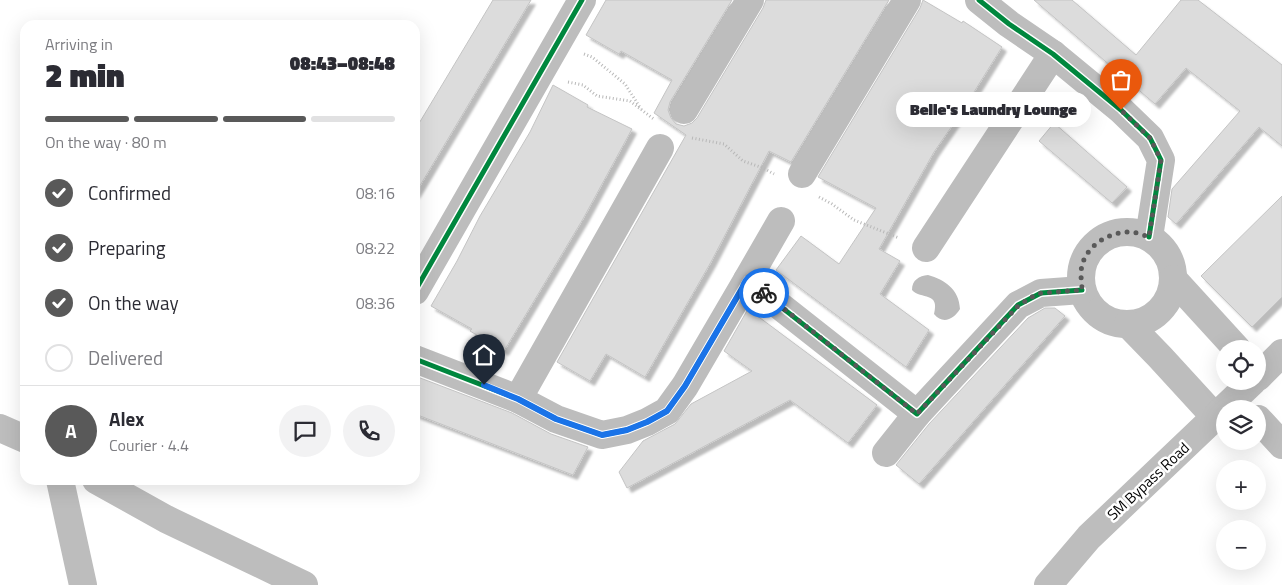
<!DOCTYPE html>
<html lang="en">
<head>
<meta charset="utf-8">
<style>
  body { margin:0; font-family:"Titillium Web",sans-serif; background:#f2f2f3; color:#2b2b33; height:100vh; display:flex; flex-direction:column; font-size:19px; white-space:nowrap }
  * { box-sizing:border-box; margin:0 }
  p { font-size:16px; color:#7c7c81 }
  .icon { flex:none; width:28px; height:28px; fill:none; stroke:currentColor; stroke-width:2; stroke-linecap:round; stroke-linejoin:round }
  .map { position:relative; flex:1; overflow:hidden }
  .side { position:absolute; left:20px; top:20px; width:400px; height:465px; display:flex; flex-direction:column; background:#fff; border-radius:15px; box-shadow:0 5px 20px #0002 }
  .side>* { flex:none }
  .controls { position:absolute; left:1216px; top:340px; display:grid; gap:10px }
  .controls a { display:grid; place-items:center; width:50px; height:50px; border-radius:50%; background:#fff; box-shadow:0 5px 20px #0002; font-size:25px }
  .pin { position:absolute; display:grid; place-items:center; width:42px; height:42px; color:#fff; margin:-51px -21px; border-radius:50% 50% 50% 0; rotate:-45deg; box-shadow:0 0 5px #0007 }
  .pin .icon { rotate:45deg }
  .courier { position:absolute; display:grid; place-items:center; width:50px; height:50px; margin:-25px; border:4px solid #1a73e8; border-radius:50%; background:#fff; color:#222; box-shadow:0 1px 6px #0007 }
  .bubble { position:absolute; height:35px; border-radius:18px; background:#fff; box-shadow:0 5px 20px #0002; font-size:16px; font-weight:800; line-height:35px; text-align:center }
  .summary em { font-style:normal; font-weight:800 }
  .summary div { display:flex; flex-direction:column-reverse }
  .summary { display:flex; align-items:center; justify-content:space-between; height:85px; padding:0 25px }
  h1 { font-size:32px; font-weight:800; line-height:38px }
  .bar { display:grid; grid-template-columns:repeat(4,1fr); gap:8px 5px; align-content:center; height:60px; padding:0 25px }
  .bar i { height:6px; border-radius:4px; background:#e1e1e2 }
  .bar .selected { background:#595959 }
  .bar p { grid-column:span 4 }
  .line { display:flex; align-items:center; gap:12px; padding:0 25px; border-top:1px solid #e1e1e2 }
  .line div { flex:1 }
  .round { display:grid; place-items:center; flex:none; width:52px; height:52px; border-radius:26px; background:#f2f2f3 }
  ol { padding:0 25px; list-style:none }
  li { display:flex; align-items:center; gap:15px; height:55px }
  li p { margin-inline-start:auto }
  li .icon { padding:5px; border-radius:50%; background:#595959; color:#fff; stroke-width:4 }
  li:last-child { color:#7c7c81 }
  li i { width:28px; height:28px; border:2px solid #e1e1e2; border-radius:50% }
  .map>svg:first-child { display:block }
  .water { fill:#bbb }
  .building { fill:#dcdcdc; stroke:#c4c4c4; filter:url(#shadow) }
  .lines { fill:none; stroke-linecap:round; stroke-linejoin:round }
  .path { stroke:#b8b8b8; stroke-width:3; stroke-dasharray:1 2.5; stroke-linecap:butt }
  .minor { stroke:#bdbdbd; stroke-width:28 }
  .cycleway-casing { stroke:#fff; stroke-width:8 }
  .cycleway { stroke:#00873e; stroke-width:5 }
  .done { stroke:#595959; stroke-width:5; stroke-dasharray:0 9 }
  .route { stroke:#1a73e8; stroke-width:6 }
  .labels { text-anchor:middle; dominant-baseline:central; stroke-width:5; stroke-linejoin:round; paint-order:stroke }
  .street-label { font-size:15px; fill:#000; stroke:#fff }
</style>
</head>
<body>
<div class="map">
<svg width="1282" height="585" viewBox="0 0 1282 585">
  <defs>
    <filter id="shadow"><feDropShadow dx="4.5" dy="4.5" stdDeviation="1" flood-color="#0004"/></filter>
  </defs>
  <rect width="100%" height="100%" fill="#fff"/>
  <path class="water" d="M928,275C945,280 959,289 960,309C954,319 943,325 934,314C940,291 921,300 912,290C912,280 919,276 928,275Z"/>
  <g class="building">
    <polygon points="493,0 531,0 415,194 415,130"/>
    <polygon points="606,0 732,0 670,102 668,110 671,118 676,124 684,126 692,123 697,118 763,8 766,0 889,0 791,162 769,151 711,262 645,377 606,354 590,381 557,362 686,135 654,113 672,80 621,51 619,54 586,35"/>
    <polygon points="923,0 962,23 963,21 1002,47 961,113 934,152 879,249 900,261 880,294 929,330 906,367 776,270 801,236 839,264 876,208 818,177 920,8"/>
    <polygon points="1034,0 1072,0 1136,55 1181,0 1198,0 1282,65 1282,146 1259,127 1176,224 1168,217 1172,189 1240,111 1186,68 1155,104"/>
    <polygon points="553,85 588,105 587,107 632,129 583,219 504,351 470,331 472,329 431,306 457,261 480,216 530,132"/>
    <polygon points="1054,123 1127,187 1112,203 1039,141"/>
    <polygon points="1282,196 1282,297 1252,327 1201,276"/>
    <polygon points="1045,308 1055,308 1065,316 919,484 896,465 929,424 1028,318"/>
    <polygon points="748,309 877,405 848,443 790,400 627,488 619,472 643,441 675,424 691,404 752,371 724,351"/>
    <polygon points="415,376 512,413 551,434 588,447 573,475 415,414"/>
  </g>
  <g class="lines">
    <g class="path">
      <polyline points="584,54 592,57 625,84 641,109"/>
      <polyline points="568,82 583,85 597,96 630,101 655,120"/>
      <polyline points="692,138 724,144 743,161 763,168 774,174"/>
      <polyline points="819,197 832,204 854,220 899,238"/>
    </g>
    <g class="minor">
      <polyline points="979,0 1009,24 1053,54 1121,110 1150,138 1161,160 1149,237"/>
      <polyline points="684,110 750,0"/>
      <polyline points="802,174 907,0"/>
      <circle cx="1127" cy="278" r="46"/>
      <polyline points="926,248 1053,54"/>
      <polyline points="1173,279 1237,349"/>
      <polyline points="747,280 781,221"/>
      <polyline points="415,291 582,0"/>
      <polyline points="1128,324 1160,357 1215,417"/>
      <polyline points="415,359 518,399 556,419 602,435 627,430 647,422 667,411 685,386 747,280 917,414 1018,305 1041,293 1082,290"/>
      <polyline points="1258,377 1282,353"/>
      <polyline points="518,399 660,148"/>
      <polyline points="1258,419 1282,445"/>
      <polyline points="0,428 25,439"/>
      <polyline points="886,453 917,414"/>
      <polyline points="60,480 83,585"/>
      <polyline points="96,480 166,519 304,585"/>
      <polyline points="1048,585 1089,537 1253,381"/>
    </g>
    <defs>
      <g id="cycleway">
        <polyline points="979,0 1009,24 1053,54 1121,110 1150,138 1161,160 1149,237"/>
        <polyline points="415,291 582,0"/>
        <polyline points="415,359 518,399 556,419 602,435 627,430 647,422 667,411 685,386 747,280 917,414 1018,305 1041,293 1082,290"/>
      </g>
    </defs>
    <use href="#cycleway" class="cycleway-casing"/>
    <use href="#cycleway" class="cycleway"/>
  </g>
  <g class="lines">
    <path class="done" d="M764,293L917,414L1018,306L1035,295L1041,293L1082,290C1082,285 1081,280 1081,274C1081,249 1106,232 1130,232C1136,232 1143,235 1149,237L1161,160L1150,138L1121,110"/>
    <polyline class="route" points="484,385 518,399 556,419 602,435 627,430 647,422 667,411 685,386 747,280 764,293"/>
  </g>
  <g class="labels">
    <g class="street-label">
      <text transform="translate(1148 481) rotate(-43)">SM Bypass Road</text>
    </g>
  </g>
</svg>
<div class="controls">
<a><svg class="icon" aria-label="locate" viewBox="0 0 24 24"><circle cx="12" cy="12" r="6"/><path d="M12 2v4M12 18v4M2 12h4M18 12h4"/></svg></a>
<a><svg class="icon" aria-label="layers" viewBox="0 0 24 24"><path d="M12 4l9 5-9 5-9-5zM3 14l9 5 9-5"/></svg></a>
<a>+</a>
<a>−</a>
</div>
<div class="pin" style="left:1121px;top:110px;background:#ea580c"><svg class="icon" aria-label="bag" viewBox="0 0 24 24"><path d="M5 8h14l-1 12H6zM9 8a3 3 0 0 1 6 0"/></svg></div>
<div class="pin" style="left:484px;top:385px;background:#1f2937"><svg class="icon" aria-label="home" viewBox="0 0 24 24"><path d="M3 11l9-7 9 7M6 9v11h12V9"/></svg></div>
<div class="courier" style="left:764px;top:293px"><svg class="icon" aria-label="bike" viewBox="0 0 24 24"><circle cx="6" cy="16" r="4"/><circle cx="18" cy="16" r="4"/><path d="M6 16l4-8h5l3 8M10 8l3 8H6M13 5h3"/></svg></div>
<div class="bubble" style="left:896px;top:92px;width:195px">Belle's Laundry Lounge</div>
<section class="side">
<div class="summary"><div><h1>2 min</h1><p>Arriving in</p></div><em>08:43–08:48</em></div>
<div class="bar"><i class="selected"></i><i class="selected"></i><i class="selected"></i><i></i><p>On the way · 80 m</p></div>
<ol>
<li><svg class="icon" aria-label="check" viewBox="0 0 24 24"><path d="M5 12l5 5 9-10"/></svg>Confirmed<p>08:16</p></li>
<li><svg class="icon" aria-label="check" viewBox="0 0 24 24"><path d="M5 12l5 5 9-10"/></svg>Preparing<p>08:22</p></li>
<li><svg class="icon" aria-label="check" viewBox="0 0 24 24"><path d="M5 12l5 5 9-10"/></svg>On the way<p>08:36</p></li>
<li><i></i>Delivered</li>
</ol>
<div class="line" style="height:90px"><b class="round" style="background:#595959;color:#fff">A</b><div><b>Alex</b><p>Courier · 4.4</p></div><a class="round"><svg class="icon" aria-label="chat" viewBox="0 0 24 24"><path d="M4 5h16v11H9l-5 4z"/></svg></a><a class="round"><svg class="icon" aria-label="phone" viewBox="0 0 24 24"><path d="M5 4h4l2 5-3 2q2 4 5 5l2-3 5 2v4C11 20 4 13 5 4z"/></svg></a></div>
</section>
</div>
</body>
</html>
